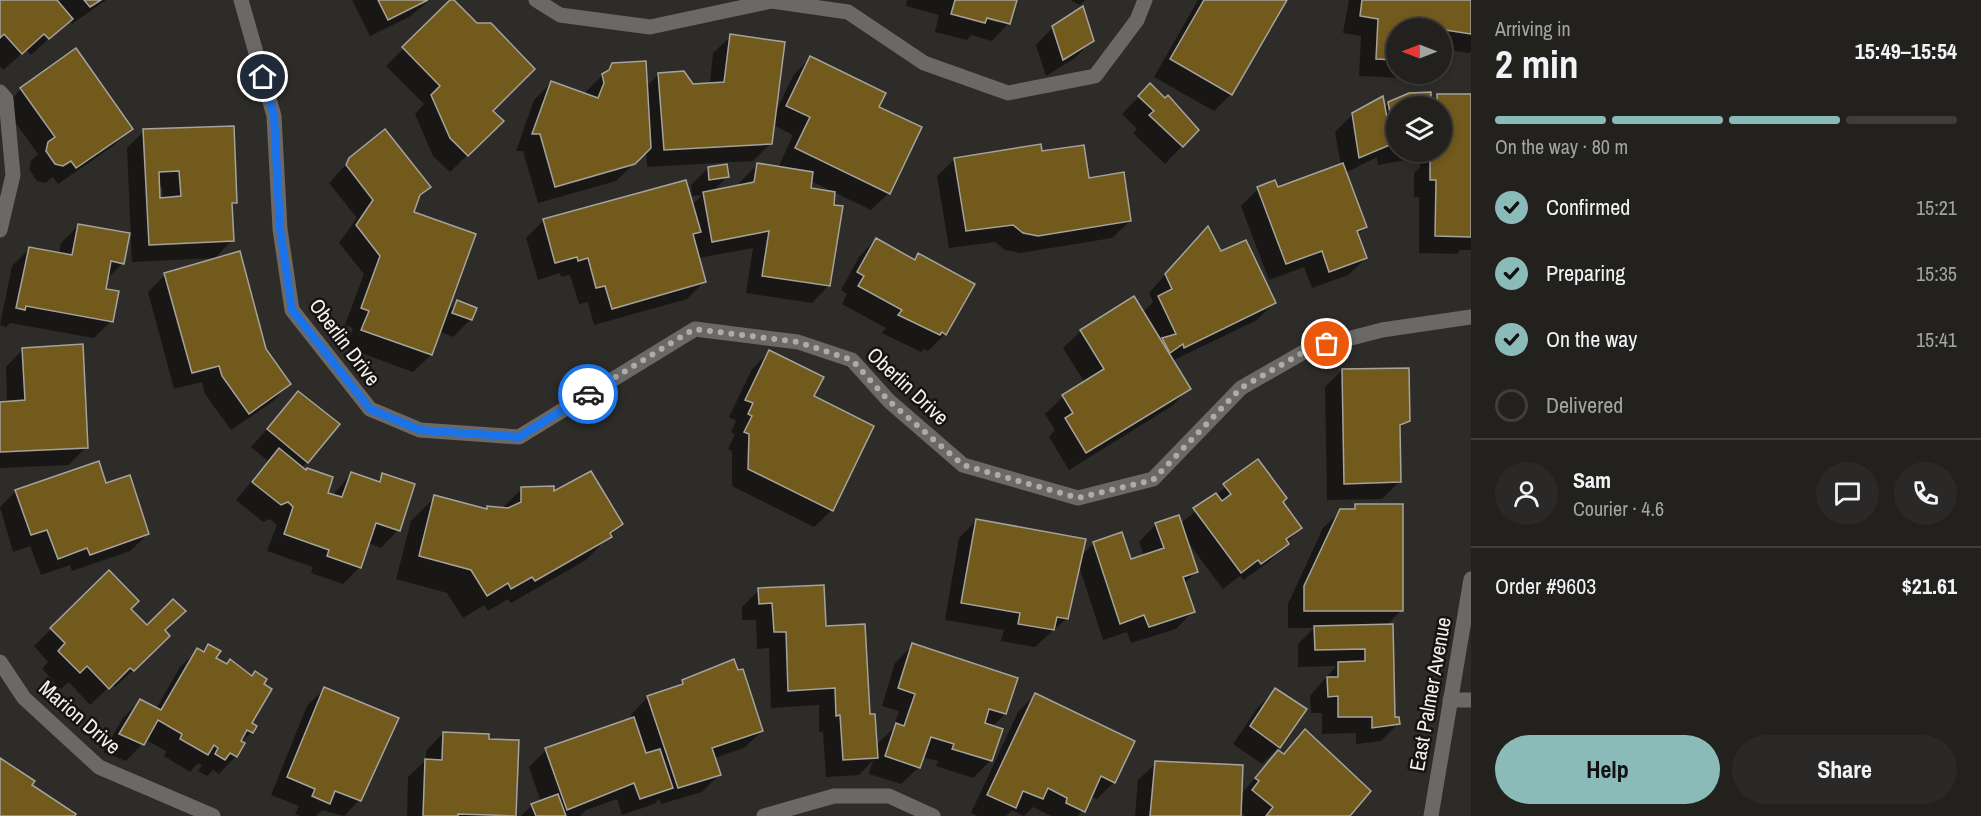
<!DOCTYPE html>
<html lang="en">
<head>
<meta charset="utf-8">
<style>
  body { margin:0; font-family:"Archivo Narrow",sans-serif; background:#2a2927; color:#f1f3f6; height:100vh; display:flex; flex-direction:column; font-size:22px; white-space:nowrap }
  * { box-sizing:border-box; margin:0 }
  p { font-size:20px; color:#a2a3a4 }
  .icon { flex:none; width:33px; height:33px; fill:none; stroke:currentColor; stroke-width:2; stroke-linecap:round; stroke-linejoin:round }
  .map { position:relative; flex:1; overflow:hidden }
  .drawer { display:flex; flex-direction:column; background:#22211e; width:510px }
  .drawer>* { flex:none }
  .needle { width:39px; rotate:270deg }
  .tools { position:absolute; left:1386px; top:18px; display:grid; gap:12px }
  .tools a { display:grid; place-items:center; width:66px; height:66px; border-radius:50%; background:#22211e; box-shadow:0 3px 9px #0003,0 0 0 2px #3f3e3c; font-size:30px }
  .pin { position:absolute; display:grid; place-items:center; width:51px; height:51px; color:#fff; margin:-26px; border:3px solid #fff; border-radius:50%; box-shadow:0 2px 6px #0007 }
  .courier { position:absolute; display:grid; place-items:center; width:60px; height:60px; margin:-30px; border:4px solid #1a73e8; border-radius:50%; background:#fff; color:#222; box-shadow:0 2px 8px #0007 }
  .headline em { font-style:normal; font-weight:700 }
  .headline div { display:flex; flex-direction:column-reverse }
  .headline { display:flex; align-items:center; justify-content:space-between; height:102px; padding:0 24px }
  h1 { font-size:39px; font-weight:700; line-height:45px }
  .bar { display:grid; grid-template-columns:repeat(4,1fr); gap:9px 6px; align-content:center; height:72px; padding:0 24px }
  .bar i { height:8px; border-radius:4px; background:#3f3e3c }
  .bar .selected { background:#8bbbb9 }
  .bar p { grid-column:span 4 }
  .line { display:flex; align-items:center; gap:15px; padding:0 24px; border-top:2px solid #3f3e3c }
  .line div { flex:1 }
  .round { display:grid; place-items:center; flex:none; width:63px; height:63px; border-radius:32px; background:#2a2927 }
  ol { padding:0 24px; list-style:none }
  li { display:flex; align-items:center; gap:18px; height:66px }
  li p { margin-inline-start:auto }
  li .icon { padding:6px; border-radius:50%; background:#8bbbb9; color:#111; stroke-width:4 }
  li:last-child { color:#a2a3a4 }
  li i { width:33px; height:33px; border:3px solid #3f3e3c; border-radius:50% }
  .action { display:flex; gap:12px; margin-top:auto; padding:12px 24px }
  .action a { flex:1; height:69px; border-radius:36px; background:#8bbbb9; color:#111; font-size:24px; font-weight:700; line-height:69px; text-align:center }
  .action a+a { background:#2a2927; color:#f1f3f6 }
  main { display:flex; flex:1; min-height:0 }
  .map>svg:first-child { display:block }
  .shadow { fill:#0007; fill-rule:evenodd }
  .building { fill:#72591c; stroke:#a5a39e; stroke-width:1.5; fill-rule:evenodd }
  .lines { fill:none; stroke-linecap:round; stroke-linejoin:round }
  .minor { stroke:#6b6868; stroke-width:15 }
  .done { stroke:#adaca9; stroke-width:6; stroke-dasharray:0 10.8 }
  .route { stroke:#1a73e8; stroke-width:8 }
  .labels { text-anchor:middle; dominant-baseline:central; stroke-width:5; stroke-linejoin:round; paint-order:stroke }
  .street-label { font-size:21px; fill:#f2f1ee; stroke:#151413 }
</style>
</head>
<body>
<main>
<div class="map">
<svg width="1471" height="816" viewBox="0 0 1471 816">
  <rect width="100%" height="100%" fill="#2e2c28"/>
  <g class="shadow">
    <polygon points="0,0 106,0 72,24 69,20 31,55 26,50 3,70 0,66"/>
    <polygon points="352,0 430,0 409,17 370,36"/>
    <polygon points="452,0 491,111 502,121 450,172 433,156 415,114 424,104 386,66"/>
    <path d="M907,0H1015L1009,23L992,41L971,35L967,40L935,32L939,15L906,6ZM980,14L999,20V23L979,17Z"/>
    <polygon points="1070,0 1085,0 1080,5"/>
    <polygon points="1198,0 1285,0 1231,94 1214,111 1154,77"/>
    <polygon points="1349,0 1471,0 1471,51 1469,53 1442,49 1442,28 1396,28 1396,74 1407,74 1402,78 1359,76 1361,36 1343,33"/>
    <polygon points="1053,27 1092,40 1075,58 1046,76 1036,45"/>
    <polygon points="731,36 775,113 793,76 810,58 877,107 889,193 871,210 811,181 810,189 829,285 812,303 746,293 753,248 698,258 704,282 687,299 594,325 588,302 579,304 570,275 561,277 560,273 538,280 526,238 544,220 692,205 702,195 692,196 691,185 708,168 728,176 712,192 739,186 740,182 757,165 784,168 779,166 793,135 773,125 771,143 753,161 647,167 646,152 616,181 538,203 523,151 516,151 534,100 552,82 584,94 612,65 646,87 659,74 692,86 710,84 713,53"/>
    <polygon points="1150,85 1182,146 1165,164 1133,133 1137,129 1122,114"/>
    <polygon points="21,89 131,129 113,146 58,184 53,177 45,183 37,181 29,169 31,161 38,154 4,107"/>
    <polygon points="1438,95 1471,96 1471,250 1460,250 1457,254 1419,253 1419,197 1414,197 1414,173 1420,167 1420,152 1442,152 1442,106 1396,106 1396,152 1419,152 1411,159 1378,165 1377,157 1345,173 1366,227 1357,235 1366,258 1348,275 1312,288 1304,267 1269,280 1241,206 1258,189 1277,189 1341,166 1335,132 1353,114 1384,108 1389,103 1429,103"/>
    <path d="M144,131L236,203L231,207L232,240L215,258L132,262L127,148ZM162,187L163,199H159L158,188Z"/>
    <polygon points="1040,153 1088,179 1130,221 1112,238 1020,253 1005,250 995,242 949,248 937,176 955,159"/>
    <polygon points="350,160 429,187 417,198 412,213 445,314 457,302 475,309 470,320 453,337 439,331 431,355 413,372 345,347 353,328 345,325 364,274 339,243 357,218 329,183"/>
    <polygon points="79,225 123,263 106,280 104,290 111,321 94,338 10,323 6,327 0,325 12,266 30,248 59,254 61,243"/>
    <polygon points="876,239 913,260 919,255 945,334 928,351 924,349 921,352 882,333 886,328 842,304 847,294 841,290 859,257"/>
    <polygon points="1191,245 1220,253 1274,303 1257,320 1172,361 1189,388 1172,406 1069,470 1049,437 1055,430 1045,414 1063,397 1085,383 1063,348 1081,331 1142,313 1153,302 1149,293"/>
    <polygon points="165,275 265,350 289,384 272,402 231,430 205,394 202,382 174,389 148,292"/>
    <polygon points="23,349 86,447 69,465 0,468 0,403 7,403 6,367"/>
    <polygon points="769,352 812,397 832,510 814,527 732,486 732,451 728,449 735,434 731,432 736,421 729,417 752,369"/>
    <polygon points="1342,370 1408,420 1398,430 1399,482 1382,499 1327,500 1325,387"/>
    <polygon points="299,393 307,462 301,468 326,494 332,496 351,474 376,482 383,475 398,530 381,548 368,543 360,567 343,584 311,573 313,567 267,551 277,525 270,519 263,522 236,500 268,461 251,447"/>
    <polygon points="1258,461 1300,528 1270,561 1243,580 1240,576 1223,589 1187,541 1197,571 1184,584 1193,611 1176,629 1131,643 1127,632 1103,640 1079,566 1067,618 1035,647 1001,641 1004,630 945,620 959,538 977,520 1081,556 1094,543 1130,561 1144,556 1139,542 1156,524 1181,523"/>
    <polygon points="105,485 148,534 130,551 72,571 70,565 41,575 30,546 13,552 0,507 16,491"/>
    <polygon points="522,489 553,494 621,524 586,560 511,603 508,599 488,611 484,605 463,618 447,593 396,579 411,521 435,497 485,510 488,507 501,509"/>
    <polygon points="1356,506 1401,610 1386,626 1393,718 1398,724 1381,741 1356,744 1356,733 1322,734 1322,713 1311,713 1310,696 1336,666 1298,667 1298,644 1314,628 1288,628 1288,604 1323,528 1341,511 1351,511"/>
    <polygon points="109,572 129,609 147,627 164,631 151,653 115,687 112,684 90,705 69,682 61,689 42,669 48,662 34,646"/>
    <polygon points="759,590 825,628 869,715 876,751 879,742 893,729 899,711 882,706 895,663 913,645 1016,679 1005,714 992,727 991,760 973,778 936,766 938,761 922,757 919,767 901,784 869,774 873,760 859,775 826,777 823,732 819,732 819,705 771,708 769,648 757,649 756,620 742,620 742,607"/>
    <polygon points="208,646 214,658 251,677 255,673 250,724 252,732 241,742 236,756 219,774 213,770 207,776 198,771 202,765 198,763 190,772 164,756 166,751 146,740 126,761 103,752 123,718 140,701 156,709 180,667 198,650 202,652"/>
    <polygon points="683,681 762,731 744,748 714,758 719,775 702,792 661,804 659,799 654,804 622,815 617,799 586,810 580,816 521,816 532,805 541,802 529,767 546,750 632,719 631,715 648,697 676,688"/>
    <polygon points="324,689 397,719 359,800 344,816 322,810 316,816 300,816 295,814 299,806 271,795 307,706"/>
    <polygon points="1276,690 1279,747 1262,764 1233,744 1258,707"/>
    <polygon points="1035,695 1114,782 1097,799 1090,796 1078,816 1051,816 1033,807 1024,816 1012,810 1006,816 978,816 971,813 1018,712"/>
    <polygon points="1305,731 1348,816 1245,816 1240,811 1240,816 1135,816 1138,780 1156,763 1241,794 1278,752 1282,755"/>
    <polygon points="443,733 517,741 515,816 407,816 408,777 426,760 426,751"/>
  </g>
  <g class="building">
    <polygon points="0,0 57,0 73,19 49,39 44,34 22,54 4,34 0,38"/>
    <polygon points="84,0 101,0 90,7"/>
    <polygon points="378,0 428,0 388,20"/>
    <polygon points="450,0 454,0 477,23 491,23 535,69 493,111 504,121 468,156 450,138 431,95 440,86 402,47"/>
    <polygon points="955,0 1017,0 1010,24 987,18 985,23 951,14"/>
    <polygon points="1204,0 1287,0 1232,95 1170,59"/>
    <polygon points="1362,0 1471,0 1471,34 1426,27 1396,28 1396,60 1376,59 1378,19 1360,16"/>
    <polygon points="1083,6 1094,41 1063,60 1052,26"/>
    <polygon points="730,34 785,42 772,144 664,150 658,73 684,71 693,84 724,82"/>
    <polygon points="76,48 133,129 76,168 71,161 63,166 55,164 46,151 48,142 55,137 20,88"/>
    <polygon points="810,56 886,93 879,107 922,127 890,194 795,148 810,117 786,106"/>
    <polygon points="646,61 651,148 635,164 555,187 540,134 532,134 551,81 598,98 604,83 602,74 609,70 612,63"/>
    <polygon points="1150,83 1165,98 1168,95 1199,130 1183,147 1149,115 1154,111 1138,96"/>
    <polygon points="1431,92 1431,106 1396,106 1396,148 1388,102 1409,93"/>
    <polygon points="1437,94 1471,94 1471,237 1435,236 1436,180 1430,180 1430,154 1442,152 1442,106 1437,106"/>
    <polygon points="1383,96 1392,144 1359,158 1352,113"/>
    <path d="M234,126L237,203H232L234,241L149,245L143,129ZM179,171L181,196L160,198L159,172Z"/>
    <polygon points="385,129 431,187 420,195 414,212 476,234 432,355 361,330 369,311 361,308 380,256 356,225 373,200 346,165 349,158"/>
    <polygon points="1041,144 1042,151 1084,145 1089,178 1124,172 1131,221 1038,236 1023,233 1013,225 966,231 954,158"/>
    <polygon points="757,163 813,172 811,188 835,192 834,205 843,206 830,286 762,276 769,231 712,242 703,192 754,182"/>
    <polygon points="1343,163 1367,227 1357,231 1367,258 1329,272 1322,251 1286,264 1257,187 1275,180 1278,187"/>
    <polygon points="727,164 729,177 709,180 708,167"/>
    <polygon points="686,180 701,232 693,234 706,282 612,309 605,286 596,288 588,258 578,261 577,257 555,263 543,219"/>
    <polygon points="78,224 130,233 124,264 111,261 106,289 119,291 113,322 26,306 25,310 16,308 29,247 72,255"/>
    <polygon points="1208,226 1221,251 1246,240 1276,303 1184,348 1183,344 1170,353 1162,338 1176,334 1158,296 1172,289 1165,274"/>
    <polygon points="876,238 915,260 918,253 975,284 946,335 942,332 940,335 898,315 902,310 858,286 864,276 857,272"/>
    <polygon points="240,251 266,349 291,384 249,414 222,376 219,366 192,373 164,273"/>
    <polygon points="1134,296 1191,389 1086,453 1065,418 1073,413 1062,395 1104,369 1080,330"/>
    <polygon points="457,300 477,308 472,320 452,313"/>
    <polygon points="83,344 88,448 0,452 0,402 25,400 22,348"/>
    <polygon points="769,350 824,377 814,396 874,426 833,511 748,469 749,434 744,432 752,416 748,414 753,403 745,400"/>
    <polygon points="1409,368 1410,421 1400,425 1401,482 1344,484 1342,369"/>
    <polygon points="298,391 340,424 308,463 267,429"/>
    <polygon points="279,448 306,470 307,468 333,477 328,493 342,497 351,472 380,482 382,473 415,484 400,531 376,523 361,568 327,556 329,550 284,534 293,507 288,502 281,505 252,482"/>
    <polygon points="1258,459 1287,498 1283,502 1302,528 1286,539 1289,544 1261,564 1258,560 1241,573 1193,508 1216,493 1222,501 1231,494 1223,484"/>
    <polygon points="99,461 106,483 130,475 149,534 90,555 87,548 58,559 47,530 31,535 15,490"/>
    <polygon points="591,471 623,524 610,533 612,537 535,581 532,577 511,589 508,583 487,596 471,570 419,556 434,495 487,509 487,506 508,508 521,502 521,487 554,486 554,491"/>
    <polygon points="1355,504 1403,504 1403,611 1304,611 1304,586 1340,509 1355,509"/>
    <polygon points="1179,515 1198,572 1183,577 1195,612 1149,627 1144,615 1120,624 1093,542 1122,532 1131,559 1164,548 1155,523"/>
    <polygon points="976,519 1086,539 1068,619 1057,617 1054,630 1018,624 1020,613 961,603"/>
    <polygon points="109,570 139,601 131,609 147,625 173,599 186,611 165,630 170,636 134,671 130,668 109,689 87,666 80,673 58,651 65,643 50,628"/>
    <polygon points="824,585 826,626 865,624 870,714 875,714 878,758 843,760 840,715 836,716 835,688 788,691 786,632 774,632 772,603 759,604 758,588"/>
    <polygon points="1393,624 1395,717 1399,717 1400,724 1372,728 1372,717 1338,717 1338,696 1328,697 1327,677 1338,677 1338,662 1365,661 1365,649 1315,650 1314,626"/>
    <polygon points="912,643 1018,678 1006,714 989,709 985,723 1003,729 992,761 952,749 954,744 931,737 920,768 885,756 896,723 904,726 915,694 898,688"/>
    <polygon points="208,644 221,651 216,658 227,664 230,659 252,676 255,671 267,679 264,684 272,689 252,723 257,726 253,733 247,730 241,741 245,743 237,757 230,753 225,760 215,754 218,748 214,745 208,755 180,739 182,734 158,720 144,745 119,734 140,699 161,710 197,648 204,652"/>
    <polygon points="734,659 738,670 743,669 763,731 712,748 721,775 678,788 647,696 683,684 682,680"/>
    <polygon points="324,687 399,718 361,801 335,791 330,804 312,796 315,789 287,777"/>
    <polygon points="1275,688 1307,709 1280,748 1250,726"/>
    <polygon points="1035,693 1135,741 1115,783 1101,776 1085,812 1066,803 1067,798 1048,788 1043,799 1023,791 1016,808 987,795"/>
    <polygon points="634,717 646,753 660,749 673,788 640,799 634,783 567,810 545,748"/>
    <polygon points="1305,729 1371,791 1350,816 1266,816 1273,807 1252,790 1259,781 1255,778 1278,750 1284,754"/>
    <polygon points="443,732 489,734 489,739 519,740 516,816 458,814 458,816 423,816 425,759 442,760"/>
    <polygon points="0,758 35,781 32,785 76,814 75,816 0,816"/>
    <polygon points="1155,761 1243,765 1241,816 1150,816"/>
    <polygon points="558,794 566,816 536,816 531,804"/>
  </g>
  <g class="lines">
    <g class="minor">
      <polyline points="241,0 274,116 280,229 292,310 370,409 420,430 519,437 695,329 798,342 852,360 889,401 963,465 1078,498 1153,479 1241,388 1309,349 1382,330 1471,317"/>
      <polyline points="536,0 560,15 650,27 772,1 848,12 924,63 1008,93 1095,76 1137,20 1145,0"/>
      <polyline points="0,92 6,99 13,175 0,230"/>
      <polyline points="0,662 24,698 99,767 213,816"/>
      <polyline points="1450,700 1471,700"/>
      <polyline points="764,816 834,796 889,796 933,816"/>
      <polyline points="1431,816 1471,579"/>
    </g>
  </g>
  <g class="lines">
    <polyline class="done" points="588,394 694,329 798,342 852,360 889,401 963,465 1078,498 1153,480 1241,388 1309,349 1327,344"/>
    <polyline class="route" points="263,77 274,116 280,229 292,310 370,409 420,430 519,437 588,394"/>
  </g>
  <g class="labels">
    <g class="street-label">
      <text transform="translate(345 342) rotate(53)">Oberlin Drive</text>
      <text transform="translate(908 386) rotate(43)">Oberlin Drive</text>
      <text transform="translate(1430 694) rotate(-80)">East Palmer Avenue</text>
      <text transform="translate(80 717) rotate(41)">Marion Drive</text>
    </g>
  </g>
</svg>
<div class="tools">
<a><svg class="needle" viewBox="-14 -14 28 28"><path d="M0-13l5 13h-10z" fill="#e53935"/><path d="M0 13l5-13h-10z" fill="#a2a3a4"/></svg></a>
<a><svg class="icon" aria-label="layers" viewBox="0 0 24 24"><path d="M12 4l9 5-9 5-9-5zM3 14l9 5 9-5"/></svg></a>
</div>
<div class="pin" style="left:1327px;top:344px;background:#ea580c"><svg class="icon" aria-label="bag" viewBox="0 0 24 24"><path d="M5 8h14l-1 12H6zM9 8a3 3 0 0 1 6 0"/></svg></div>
<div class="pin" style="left:263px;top:77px;background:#1f2937"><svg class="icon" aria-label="home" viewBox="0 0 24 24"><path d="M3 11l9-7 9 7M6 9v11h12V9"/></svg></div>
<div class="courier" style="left:588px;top:394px"><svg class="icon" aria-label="car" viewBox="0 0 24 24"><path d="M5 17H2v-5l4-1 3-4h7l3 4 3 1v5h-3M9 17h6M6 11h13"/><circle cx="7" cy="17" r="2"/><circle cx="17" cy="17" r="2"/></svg></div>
</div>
<section class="drawer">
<div class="headline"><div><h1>2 min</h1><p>Arriving in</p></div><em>15:49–15:54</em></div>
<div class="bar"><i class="selected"></i><i class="selected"></i><i class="selected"></i><i></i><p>On the way · 80 m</p></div>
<ol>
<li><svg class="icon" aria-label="check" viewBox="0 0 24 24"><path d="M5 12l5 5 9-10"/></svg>Confirmed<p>15:21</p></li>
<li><svg class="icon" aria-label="check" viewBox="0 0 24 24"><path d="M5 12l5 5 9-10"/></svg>Preparing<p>15:35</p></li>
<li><svg class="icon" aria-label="check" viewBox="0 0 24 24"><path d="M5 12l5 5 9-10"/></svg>On the way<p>15:41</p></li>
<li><i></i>Delivered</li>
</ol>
<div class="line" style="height:108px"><a class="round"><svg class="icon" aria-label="person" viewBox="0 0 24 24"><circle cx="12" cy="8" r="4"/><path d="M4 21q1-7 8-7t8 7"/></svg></a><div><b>Sam</b><p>Courier · 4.6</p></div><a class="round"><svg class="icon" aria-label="chat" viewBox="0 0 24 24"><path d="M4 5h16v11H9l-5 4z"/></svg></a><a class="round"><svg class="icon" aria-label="phone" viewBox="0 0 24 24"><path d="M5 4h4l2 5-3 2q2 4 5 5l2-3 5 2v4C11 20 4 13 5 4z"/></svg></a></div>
<div class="line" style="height:78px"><div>Order #9603</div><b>$21.61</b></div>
<div class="action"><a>Help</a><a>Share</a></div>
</section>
</main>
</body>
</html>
